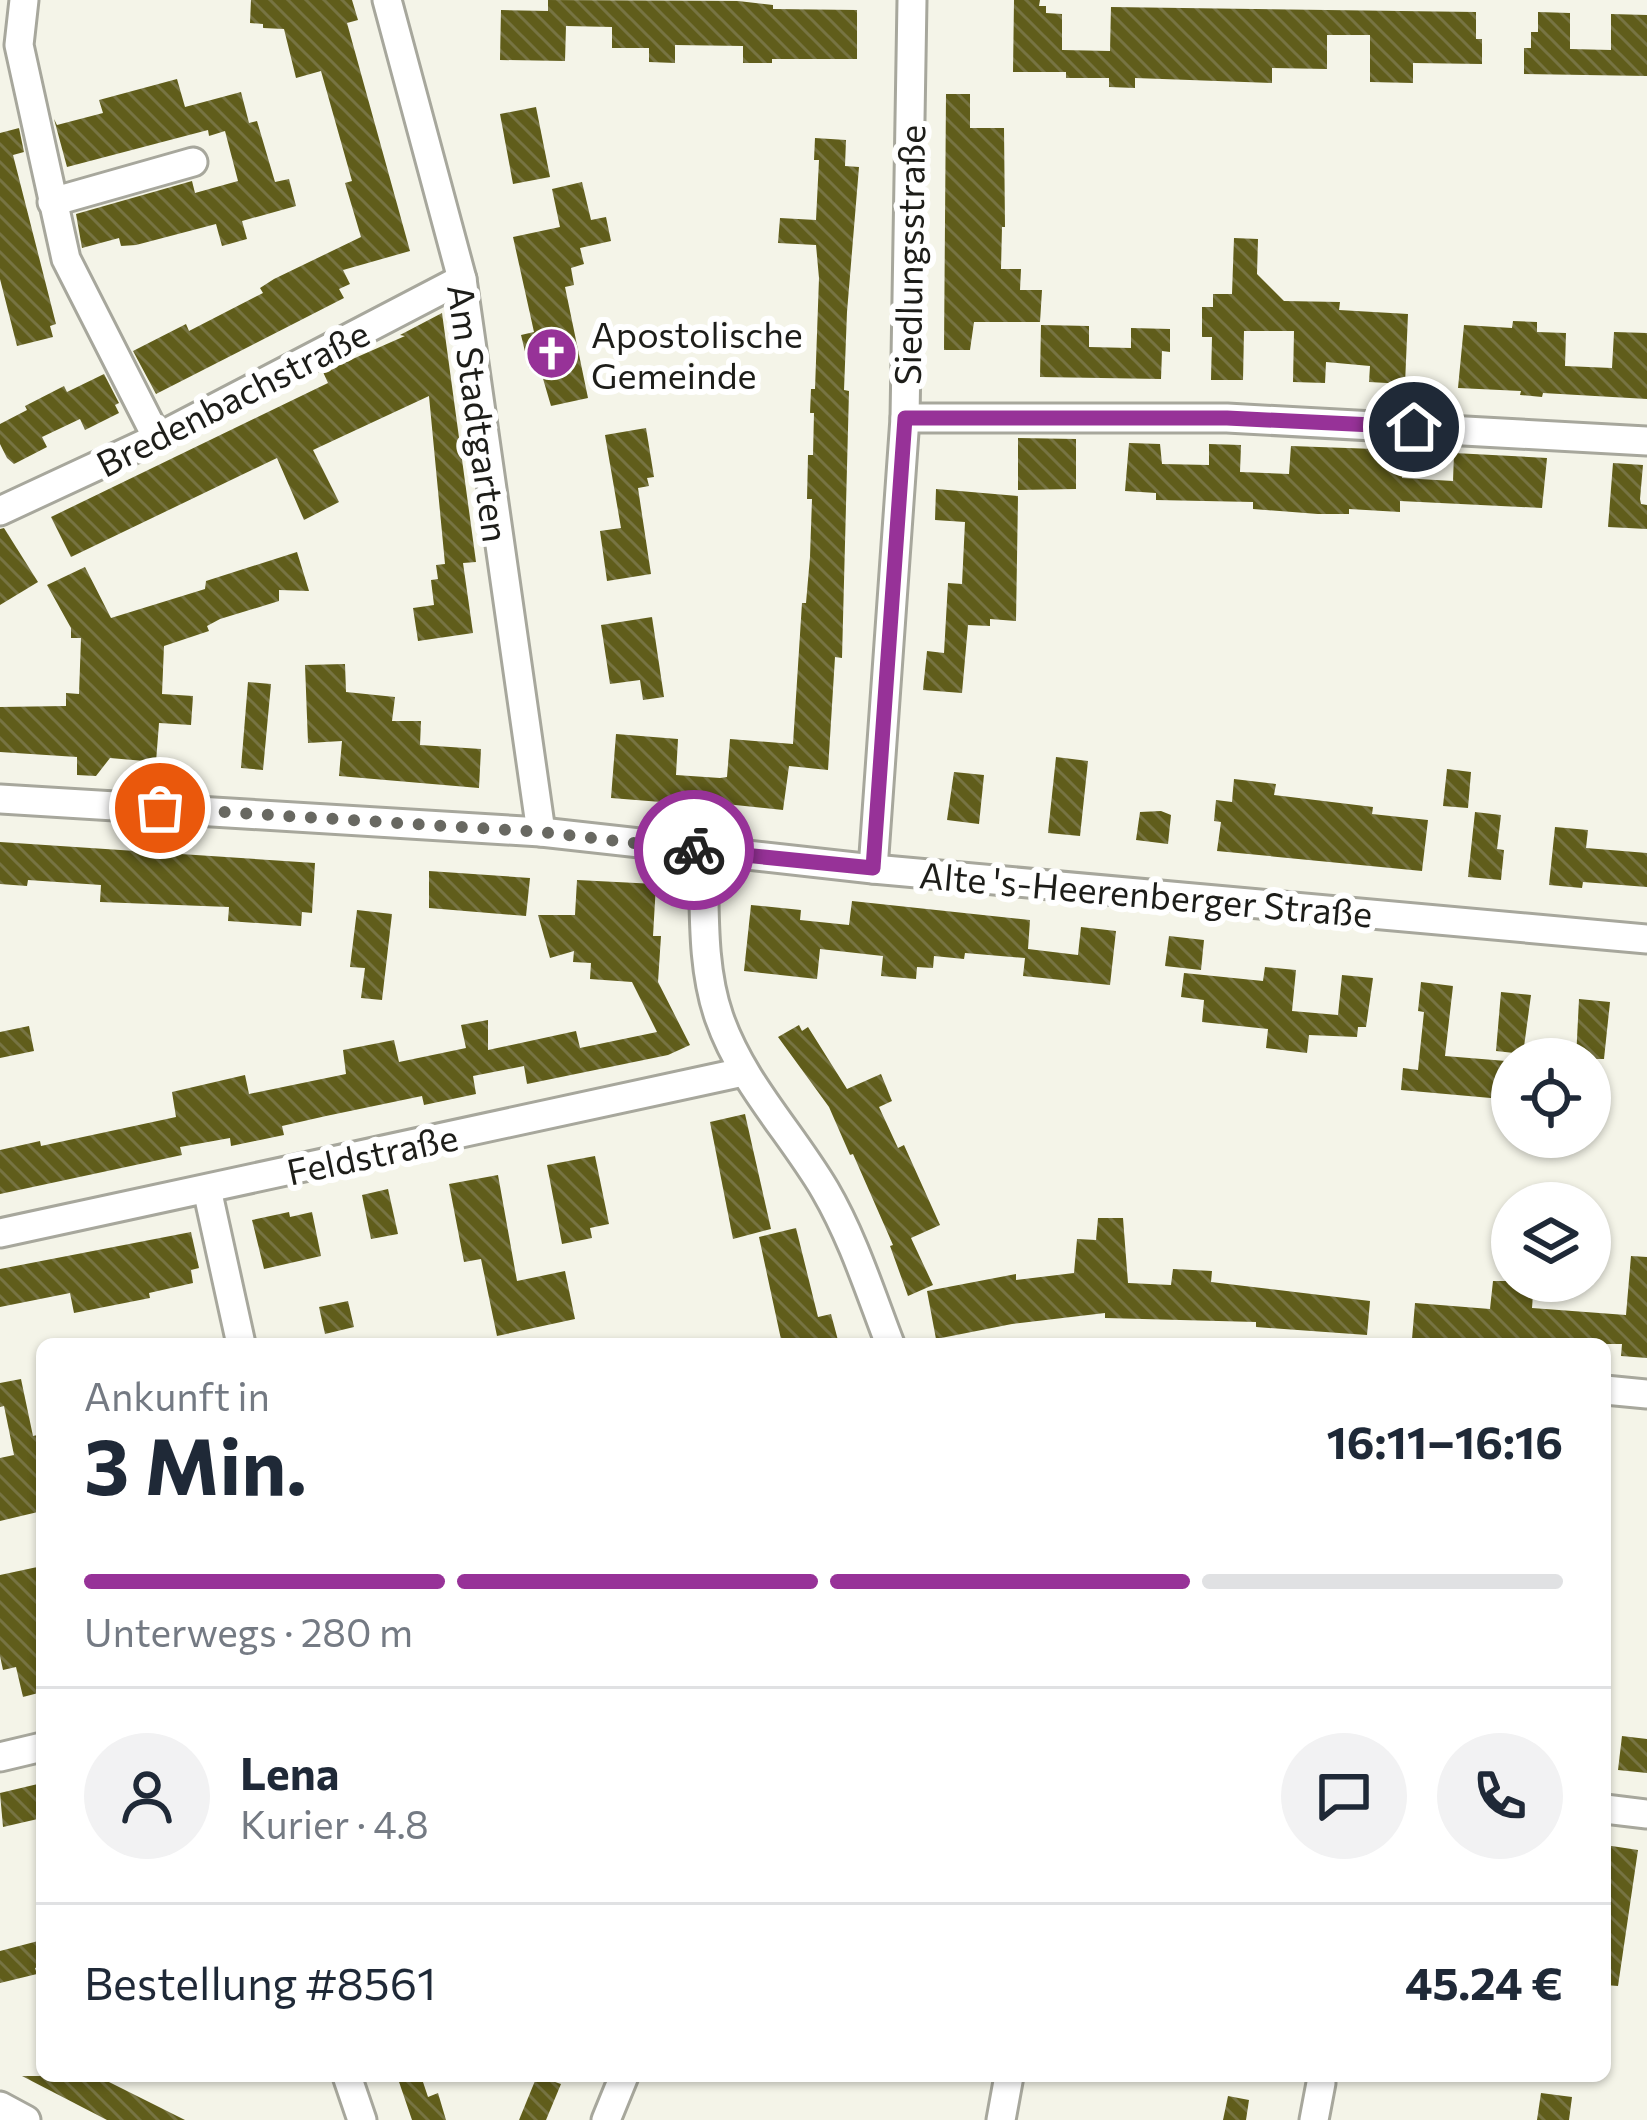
<!DOCTYPE html>
<html lang="de">
<head>
<meta charset="utf-8">
<style>
  body { margin:0; font-family:Commissioner,sans-serif; background:#f2f2f3; color:#1f2937; height:100vh; display:flex; flex-direction:column; font-size:45px; white-space:nowrap }
  * { box-sizing:border-box; margin:0 }
  p { font-size:39px; color:#747a83 }
  .icon { flex:none; width:66px; height:66px; fill:none; stroke:currentColor; stroke-width:2; stroke-linecap:round; stroke-linejoin:round }
  .map { position:relative; flex:1; overflow:hidden }
  .drawer { position:absolute; left:36px; top:1338px; width:1575px; height:744px; display:flex; flex-direction:column; background:#fff; border-radius:18px; box-shadow:0 3px 9px #0004 }
  .drawer>* { flex:none }
  .tools { position:absolute; left:1491px; top:1038px; display:grid; gap:24px }
  .tools a { display:grid; place-items:center; width:120px; height:120px; border-radius:50%; background:#fff; box-shadow:0 3px 9px #0004; font-size:60px }
  .pin { position:absolute; display:grid; place-items:center; width:102px; height:102px; color:#fff; margin:-51px; border:6px solid #fff; border-radius:50%; box-shadow:0 3px 12px #0007 }
  .courier { position:absolute; display:grid; place-items:center; width:120px; height:120px; margin:-60px; border:9px solid #973298; border-radius:50%; background:#fff; color:#222; box-shadow:0 3px 15px #0007 }
  .summary em { font-style:normal; font-weight:700 }
  .summary div { display:flex; flex-direction:column-reverse }
  .summary { display:flex; align-items:center; justify-content:space-between; height:204px; padding:0 48px }
  h1 { font-size:78px; font-weight:700; line-height:90px }
  .bar { display:grid; grid-template-columns:repeat(4,1fr); gap:18px 12px; align-content:center; height:144px; padding:0 48px }
  .bar i { height:15px; border-radius:9px; background:#e0e1e3 }
  .bar .active { background:#973298 }
  .bar p { grid-column:span 4 }
  .line { display:flex; align-items:center; gap:30px; padding:0 48px; border-top:3px solid #e0e1e3 }
  .line div { flex:1 }
  .round { display:grid; place-items:center; flex:none; width:126px; height:126px; border-radius:63px; background:#f2f2f3 }
  .map>svg:first-child { display:block }
  .building { fill:url(#building-back-hatch) }
  .lines { fill:none; stroke-linecap:round; stroke-linejoin:round }
  .street-casing { stroke:#a7a79c; stroke-width:33 }
  .street { stroke:#fff; stroke-width:27 }
  .done { stroke:#686861; stroke-width:12; stroke-dasharray:0 21.6 }
  .route { stroke:#973298; stroke-width:15 }
  .labels { text-anchor:middle; dominant-baseline:central; stroke-width:12; stroke-linejoin:round; paint-order:stroke }
  .street-label { font-size:36px; fill:#1d1d19; stroke:#fff }
  .poi-label { font-size:36px; fill:#1d1d19; stroke:#fff; text-anchor:start }
</style>
</head>
<body>
<div class="map">
<svg width="1647" height="2120" viewBox="0 0 1647 2120">
  <defs>
    <pattern id="building-back-hatch" width="6" height="6" patternUnits="userSpaceOnUse" patternTransform="scale(3)"><rect width="6" height="6" fill="#605d1b"/><path d="M-1 5l2 2M0 0l6 6M5-1l2 2" fill="none" stroke="#777443"/></pattern>
  </defs>
  <rect width="100%" height="100%" fill="#f4f4e8"/>
  <g class="building">
    <polygon points="251,0 352,0 358,20 347,23 410,251 343,270 350,284 339,289 344,298 156,394 133,351 186,324 189,331 263,293 260,288 274,279 361,237 345,183 352,181 321,71 296,78 284,29 263,28 263,24 250,23"/>
    <polygon points="548,0 738,1 773,5 773,9 857,10 857,59 772,59 772,63 743,63 743,46 675,45 675,63 649,62 649,48 612,48 612,27 566,26 565,61 500,60 501,10 548,11"/>
    <polygon points="1014,0 1040,0 1039,6 1046,6 1046,13 1062,14 1062,50 1110,51 1111,7 1476,12 1476,39 1482,39 1482,64 1413,63 1413,83 1370,82 1370,35 1327,35 1327,69 1272,68 1272,83 1135,78 1135,88 1109,87 1109,78 1066,78 1066,72 1013,72"/>
    <polygon points="1538,12 1570,13 1570,49 1611,50 1611,14 1647,15 1647,76 1524,74 1524,48 1531,48 1531,32 1538,32"/>
    <polygon points="177,79 185,107 241,92 249,123 257,121 275,182 289,179 296,206 242,221 247,239 222,246 216,224 136,245 121,246 119,238 82,248 76,214 192,181 195,193 238,181 225,131 209,136 208,130 67,167 54,119 57,125 103,113 99,100"/>
    <polygon points="946,94 970,94 970,128 1004,128 1005,227 1002,227 1001,269 1021,269 1020,290 1042,290 1040,322 974,322 970,350 944,350"/>
    <polygon points="536,107 550,177 513,184 500,114"/>
    <polygon points="19,128 24,152 13,155 56,324 50,326 53,337 17,346 0,279 0,133"/>
    <polygon points="815,138 846,140 845,166 859,167 847,312 844,390 849,391 842,658 835,657 828,770 789,766 783,810 687,800 686,804 611,798 616,734 678,739 676,775 720,778 727,777 730,739 793,744 802,603 806,603 810,557 812,499 807,499 808,455 813,455 814,413 810,413 811,389 815,389 819,278 816,245 778,243 780,218 816,220 819,160 814,160"/>
    <polygon points="582,182 591,220 606,217 611,241 580,248 584,264 571,268 574,285 565,287 588,398 551,406 539,365 529,368 521,335 534,332 513,237 560,227 552,189"/>
    <polygon points="1234,238 1258,239 1257,274 1284,301 1340,302 1339,310 1408,314 1405,384 1369,382 1370,366 1326,362 1325,383 1293,382 1294,331 1244,331 1243,380 1211,380 1212,337 1202,337 1202,307 1213,307 1213,294 1232,294"/>
    <polygon points="442,313 476,562 463,563 473,633 418,641 413,608 434,605 431,580 438,579 436,565 445,564 429,396 313,450 339,502 304,520 277,458 71,557 51,517 328,383 323,372 405,336 400,335"/>
    <polygon points="1513,321 1537,322 1537,332 1566,333 1565,366 1612,368 1614,332 1647,333 1647,399 1543,393 1542,397 1520,395 1521,391 1458,388 1464,325 1512,328"/>
    <polygon points="1041,325 1089,326 1089,347 1131,348 1131,328 1170,329 1170,352 1162,351 1161,379 1040,377"/>
    <polygon points="104,374 119,403 115,405 119,413 85,430 80,419 42,437 47,447 14,464 7,458 0,444 0,424 27,410 25,406 64,386 67,392"/>
    <polygon points="646,428 654,477 647,478 649,486 638,488 651,574 607,581 600,531 621,528 605,435"/>
    <polygon points="1018,438 1076,439 1076,489 1018,490"/>
    <polygon points="1129,443 1160,444 1162,464 1209,465 1209,444 1241,445 1240,472 1289,474 1291,446 1403,450 1402,478 1453,481 1454,453 1547,458 1542,508 1400,501 1400,512 1349,509 1349,514 1318,514 1253,509 1253,502 1156,500 1156,493 1125,491"/>
    <polygon points="1613,463 1643,465 1640,499 1641,504 1647,505 1647,529 1608,527"/>
    <polygon points="936,489 1018,496 1016,621 990,619 990,626 968,625 962,693 923,690 927,651 944,653 948,583 962,584 965,522 935,520"/>
    <polygon points="4,528 38,582 0,605 0,529"/>
    <polygon points="297,552 309,591 279,590 279,601 220,619 207,626 209,631 164,646 162,694 193,696 191,725 159,723 156,762 110,758 96,776 77,775 77,757 0,752 0,707 66,706 66,693 79,694 81,638 71,638 71,628 47,585 85,567 111,618 205,589 206,581"/>
    <polygon points="652,617 664,697 643,700 640,680 610,684 601,625"/>
    <polygon points="345,664 346,692 395,697 392,721 421,721 420,745 481,749 479,788 339,776 342,741 308,743 305,665"/>
    <polygon points="248,682 271,684 263,770 241,768"/>
    <polygon points="1056,757 1088,761 1080,836 1048,833"/>
    <polygon points="1447,769 1471,772 1468,808 1443,806"/>
    <polygon points="954,772 984,775 979,824 947,820"/>
    <polygon points="1234,779 1276,784 1274,795 1373,807 1372,814 1428,820 1422,871 1217,851 1221,822 1214,821 1216,800 1232,802"/>
    <polygon points="1161,811 1171,815 1168,844 1136,840 1140,812"/>
    <polygon points="1475,812 1501,815 1497,849 1504,850 1501,880 1468,877"/>
    <polygon points="1555,827 1588,830 1586,848 1647,853 1647,887 1583,882 1582,888 1549,885"/>
    <polygon points="0,842 315,863 312,913 302,912 301,926 228,921 229,907 100,902 101,885 28,880 27,886 0,884"/>
    <polygon points="429,871 530,878 526,916 429,908"/>
    <polygon points="577,880 656,884 653,936 661,936 658,982 690,1045 668,1055 527,1084 524,1066 473,1076 476,1094 424,1105 422,1096 326,1116 282,1126 284,1135 231,1146 230,1138 180,1147 182,1155 0,1194 0,1150 40,1141 41,1146 176,1117 172,1092 245,1075 249,1094 346,1074 343,1050 394,1040 399,1062 466,1048 461,1025 488,1020 488,1050 576,1031 580,1048 657,1032 632,982 590,979 591,963 573,962 574,951 550,958 538,915 575,915"/>
    <polygon points="852,901 1030,920 1028,949 1078,955 1081,927 1116,931 1110,985 1023,976 1025,958 965,953 964,959 934,956 933,968 917,967 916,979 881,976 883,956 820,949 817,979 744,971 751,905 801,910 800,920 849,925"/>
    <polygon points="357,910 392,914 382,1000 361,998 365,968 350,967"/>
    <polygon points="1169,936 1204,940 1201,970 1165,966"/>
    <polygon points="1265,967 1296,970 1292,1011 1338,1015 1342,975 1373,978 1366,1027 1358,1027 1357,1037 1309,1035 1307,1053 1266,1048 1268,1029 1202,1022 1204,1000 1181,997 1184,973 1263,981"/>
    <polygon points="1421,982 1453,986 1445,1056 1506,1061 1502,1099 1401,1090 1403,1068 1418,1070 1424,1012 1418,1011"/>
    <polygon points="1501,992 1531,995 1523,1054 1496,1051"/>
    <polygon points="1579,999 1610,1002 1604,1059 1576,1059"/>
    <polygon points="799,1025 802,1031 808,1027 847,1089 881,1074 892,1101 879,1107 898,1148 904,1145 940,1225 911,1238 933,1285 908,1296 890,1246 893,1245 853,1154 850,1155 829,1107 778,1037"/>
    <polygon points="29,1026 34,1051 0,1058 0,1032"/>
    <polygon points="745,1114 771,1229 733,1239 710,1122"/>
    <polygon points="595,1156 609,1224 590,1228 592,1238 562,1244 547,1165"/>
    <polygon points="498,1175 517,1281 565,1271 575,1319 497,1336 481,1259 464,1262 449,1184"/>
    <polygon points="388,1189 398,1234 371,1239 362,1195"/>
    <polygon points="289,1212 290,1217 312,1212 321,1256 264,1269 252,1220"/>
    <polygon points="1098,1218 1123,1218 1128,1283 1171,1285 1173,1269 1212,1271 1211,1282 1370,1301 1367,1335 1256,1327 1256,1322 1105,1318 1105,1313 1012,1324 936,1339 927,1291 1016,1274 1016,1280 1074,1273 1077,1239 1096,1240"/>
    <polygon points="796,1228 818,1317 831,1314 839,1344 782,1344 759,1237"/>
    <polygon points="191,1232 199,1268 191,1270 193,1283 149,1293 150,1298 74,1313 70,1293 0,1307 0,1269"/>
    <polygon points="1631,1256 1647,1257 1647,1358 1621,1356 1622,1344 1477,1344 1412,1339 1415,1303 1490,1309 1493,1281 1534,1281 1532,1308 1626,1315"/>
    <polygon points="348,1301 354,1327 325,1334 319,1307"/>
    <polygon points="21,1379 33,1436 42,1434 42,1511 0,1521 0,1458 14,1455 4,1406 0,1407 0,1383"/>
    <polygon points="42,1566 42,1692 23,1697 16,1667 3,1670 0,1656 0,1575"/>
    <polygon points="1622,1736 1647,1739 1647,1773 1618,1770"/>
    <polygon points="42,1783 42,1818 3,1827 0,1793"/>
    <polygon points="1605,1845 1638,1850 1618,1986 1605,1985"/>
    <polygon points="42,1940 42,1966 35,1968 37,1974 0,1983 0,1951"/>
    <polygon points="22,2076 97,2076 185,2120 107,2120"/>
    <polygon points="397,2076 421,2076 428,2097 438,2093 446,2120 412,2120"/>
    <polygon points="537,2076 561,2084 546,2120 519,2120"/>
    <polygon points="1541,2093 1572,2097 1569,2120 1537,2120"/>
    <polygon points="1228,2096 1249,2100 1246,2120 1223,2120"/>
  </g>
  <g class="lines">
    <defs>
      <g id="street">
        <polyline points="24,0 19,45 66,259 157,438"/>
        <polyline points="387,0 462,279 541,832"/>
        <polyline points="52,202 193,162"/>
        <polyline points="905,418 1227,418 1647,441"/>
        <polyline points="0,511 157,438 462,279"/>
        <polyline points="0,799 541,832 873,869 1647,939"/>
        <path d="M703,851C705,906 701,965 719,1017C742,1083 790,1131 825,1190C853,1238 870,1292 890,1344"/>
        <polyline points="873,869 905,418 912,0"/>
        <polyline points="207,1189 241,1344"/>
        <polyline points="0,1233 743,1072"/>
        <polyline points="1605,1390 1647,1394"/>
        <polyline points="0,1757 42,1747"/>
        <polyline points="1605,1809 1647,1814"/>
        <polyline points="347,2076 362,2120"/>
        <polyline points="0,2106 26,2120"/>
        <polyline points="606,2120 624,2076"/>
        <polyline points="1001,2120 1009,2076"/>
        <polyline points="1314,2120 1321,2083"/>
      </g>
    </defs>
    <use href="#street" class="street-casing"/>
    <use href="#street" class="street"/>
  </g>
  <g class="lines">
    <polyline class="done" points="160,808 541,832 694,850"/>
    <polyline class="route" points="694,850 873,868 905,418 1227,418 1414,427"/>
  </g>
  <defs>
    <symbol id="church-disc" viewBox="-11 -11 22 22"><circle r="9.5" fill="#973298" stroke="#fff"/><path d="M-1.2-6h2.4v3.5h3.3v2.4h-3.3V6h-2.4V-.1h-3.3v-2.4h3.3Z" fill="#fff"/></symbol>
  </defs>
  <g fill-rule="evenodd">
    <use href="#church-disc" x="522" y="324" width="59" height="59"/>
  </g>
  <g class="labels">
    <g class="street-label">
      <text transform="translate(908 255) rotate(-89)">Siedlungsstraße</text>
      <text transform="translate(232 397) rotate(-27)">Bredenbachstraße</text>
      <text transform="translate(480 413) rotate(82)">Am Stadtgarten</text>
      <text transform="translate(1146 893) rotate(5)">Alte 's-Heerenberger Straße</text>
      <text transform="translate(372 1153) rotate(-12)">Feldstraße</text>
    </g>
    <g class="poi-label">
      <text x="591" y="333">Apostolische<tspan x="591" dy="41">Gemeinde</tspan></text>
    </g>
  </g>
</svg>
<div class="tools">
<a><svg class="icon" aria-label="locate" viewBox="0 0 24 24"><circle cx="12" cy="12" r="6"/><path d="M12 2v4M12 18v4M2 12h4M18 12h4"/></svg></a>
<a><svg class="icon" aria-label="layers" viewBox="0 0 24 24"><path d="M12 4l9 5-9 5-9-5zM3 14l9 5 9-5"/></svg></a>
</div>
<div class="pin" style="left:160px;top:808px;background:#ea580c"><svg class="icon" aria-label="bag" viewBox="0 0 24 24"><path d="M5 8h14l-1 12H6zM9 8a3 3 0 0 1 6 0"/></svg></div>
<div class="pin" style="left:1414px;top:427px;background:#1f2937"><svg class="icon" aria-label="home" viewBox="0 0 24 24"><path d="M3 11l9-7 9 7M6 9v11h12V9"/></svg></div>
<div class="courier" style="left:694px;top:850px"><svg class="icon" aria-label="bike" viewBox="0 0 24 24"><circle cx="6" cy="16" r="4"/><circle cx="18" cy="16" r="4"/><path d="M6 16l4-8h5l3 8M10 8l3 8H6M13 5h3"/></svg></div>
<section class="drawer">
<div class="summary"><div><h1>3 Min.</h1><p>Ankunft in</p></div><em>16:11–16:16</em></div>
<div class="bar"><i class="active"></i><i class="active"></i><i class="active"></i><i></i><p>Unterwegs · 280 m</p></div>
<div class="line" style="height:216px"><a class="round"><svg class="icon" aria-label="person" viewBox="0 0 24 24"><circle cx="12" cy="8" r="4"/><path d="M4 21q1-7 8-7t8 7"/></svg></a><div><b>Lena</b><p>Kurier · 4.8</p></div><a class="round"><svg class="icon" aria-label="chat" viewBox="0 0 24 24"><path d="M4 5h16v11H9l-5 4z"/></svg></a><a class="round"><svg class="icon" aria-label="phone" viewBox="0 0 24 24"><path d="M5 4h4l2 5-3 2q2 4 5 5l2-3 5 2v4C11 20 4 13 5 4z"/></svg></a></div>
<div class="line" style="height:156px"><div>Bestellung #8561</div><b>45.24 €</b></div>
</section>
</div>
</body>
</html>
